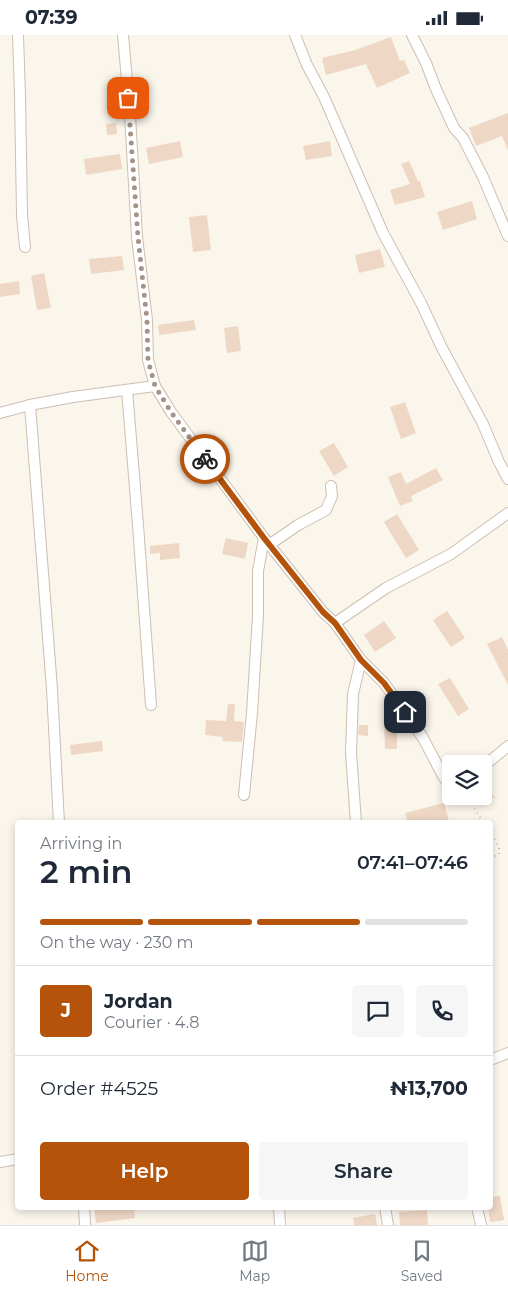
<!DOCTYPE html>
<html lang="en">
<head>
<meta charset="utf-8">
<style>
  body { margin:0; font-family:Montserrat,sans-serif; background:#f6f6f7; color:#1f2937; height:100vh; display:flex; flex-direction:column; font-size:19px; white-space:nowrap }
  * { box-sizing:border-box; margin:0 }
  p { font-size:16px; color:#747a83 }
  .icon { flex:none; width:28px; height:28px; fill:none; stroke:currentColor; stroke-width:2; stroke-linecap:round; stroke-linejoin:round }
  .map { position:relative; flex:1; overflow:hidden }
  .sheet { position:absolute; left:15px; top:785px; width:478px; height:390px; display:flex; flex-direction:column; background:#fff; border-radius:5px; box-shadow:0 2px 8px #0003 }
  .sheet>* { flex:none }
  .fabs { position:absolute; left:442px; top:720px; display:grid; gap:10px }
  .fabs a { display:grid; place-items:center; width:50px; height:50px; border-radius:5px; background:#fff; box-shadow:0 2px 8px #0003; font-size:25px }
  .pin { position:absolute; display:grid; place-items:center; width:42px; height:42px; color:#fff; margin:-21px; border-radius:10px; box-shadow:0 2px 8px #0006 }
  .courier { position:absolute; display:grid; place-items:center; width:50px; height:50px; margin:-25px; border:4px solid #b45309; border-radius:50%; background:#fff; color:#222; box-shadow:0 1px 6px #0007 }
  .headline em { font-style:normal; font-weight:600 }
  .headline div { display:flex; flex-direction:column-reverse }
  .headline { display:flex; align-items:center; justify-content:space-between; height:85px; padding:0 25px }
  h1 { font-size:32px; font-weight:600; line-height:38px }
  .bar { display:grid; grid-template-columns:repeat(4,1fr); gap:8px 5px; align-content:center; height:60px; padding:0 25px }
  .bar i { height:6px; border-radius:4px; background:#e0e1e3 }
  .bar .selected { background:#b45309 }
  .bar p { grid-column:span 4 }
  .line { display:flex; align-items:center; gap:12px; padding:0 25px; border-top:1px solid #e0e1e3 }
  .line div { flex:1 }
  .round { display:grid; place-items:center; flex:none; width:52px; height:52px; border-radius:5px; background:#f6f6f7 }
  .action { display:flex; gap:10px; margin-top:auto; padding:10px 25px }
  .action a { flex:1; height:58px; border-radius:5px; background:#b45309; color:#fff; font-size:20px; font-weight:600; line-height:58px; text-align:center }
  .action a+a { background:#f6f6f7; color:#1f2937 }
  .status { display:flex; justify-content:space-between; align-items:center; height:35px; padding:0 25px; background:#fff; direction:ltr }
  .status svg { height:14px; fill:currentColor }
  .menu { display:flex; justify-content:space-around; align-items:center; height:70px; border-top:1px solid #e0e1e3; background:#fff; font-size:14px; color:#747a83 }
  .menu a { display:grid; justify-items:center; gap:2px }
  .menu .selected { color:#b45309 }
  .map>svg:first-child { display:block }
  .building { fill:#eed7c5 }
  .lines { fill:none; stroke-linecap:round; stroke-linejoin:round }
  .minor-casing { stroke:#cdbeb2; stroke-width:12 }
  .path { stroke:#d4baa8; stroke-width:2; stroke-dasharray:1 4; stroke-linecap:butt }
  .minor { stroke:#fff; stroke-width:10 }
  .done { stroke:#a49387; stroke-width:5; stroke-dasharray:0 9 }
  .route { stroke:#b45309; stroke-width:6 }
</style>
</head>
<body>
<div class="status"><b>07:39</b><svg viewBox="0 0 49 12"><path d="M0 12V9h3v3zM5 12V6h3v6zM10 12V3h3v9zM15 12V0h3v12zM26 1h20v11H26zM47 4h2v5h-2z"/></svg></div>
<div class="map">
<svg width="508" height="1190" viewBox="0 0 508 1190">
  <rect width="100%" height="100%" fill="#fbf6ec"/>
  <g class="building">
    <polygon points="391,2 400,26 404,25 410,38 377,53 366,29 326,40 322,23 355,15"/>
    <polygon points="508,78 508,115 502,101 476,111 469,93"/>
    <polygon points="116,88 117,99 107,100 106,89"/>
    <polygon points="180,106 183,122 149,129 146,113"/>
    <polygon points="330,106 332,121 306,125 303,111"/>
    <polygon points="120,119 122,134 86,140 84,124"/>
    <polygon points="409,126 418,146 420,146 425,162 395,170 390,155 410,149 401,129"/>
    <polygon points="472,166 477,184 443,195 437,177"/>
    <polygon points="207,180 211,215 193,217 189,182"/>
    <polygon points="380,214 385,232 359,238 355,220"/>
    <polygon points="122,221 124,235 91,239 89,224"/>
    <polygon points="44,238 51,273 37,275 31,241"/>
    <polygon points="19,246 20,259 0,262 0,249"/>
    <polygon points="194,285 196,295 159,300 158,290"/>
    <polygon points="238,291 241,316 227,318 224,293"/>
    <polygon points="405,367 416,398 401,404 390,372"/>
    <polygon points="334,408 348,432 334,441 319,416"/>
    <polygon points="436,433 443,445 411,461 413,466 400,471 388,442 401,437 406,449"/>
    <polygon points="397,479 419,515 406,523 384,487"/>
    <polygon points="226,503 248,508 245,524 222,519"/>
    <polygon points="179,508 180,523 160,525 160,518 150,519 150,511"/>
    <polygon points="447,576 465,603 451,612 433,585"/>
    <polygon points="384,586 396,603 375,617 364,600"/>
    <polygon points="502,602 508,615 508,650 487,609"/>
    <polygon points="450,643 469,674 458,681 438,649"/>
    <polygon points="228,669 235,669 234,686 244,687 242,707 222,706 223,702 205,700 206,685 226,686"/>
    <polygon points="384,686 397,686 397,714 385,714"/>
    <polygon points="359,690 368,690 368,701 358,700"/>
    <polygon points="102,706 103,716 71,720 70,710"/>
    <polygon points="484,747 493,761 496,761 481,771 475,761 484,761"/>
    <polygon points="444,768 449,786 443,788 408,788 405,778"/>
    <polygon points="500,1161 504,1185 490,1187 488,1172 490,1172 490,1162"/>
    <polygon points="94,1172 134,1172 135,1183 96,1188"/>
    <polygon points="427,1175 428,1190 400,1190 399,1177"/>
    <polygon points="375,1179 377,1190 354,1190 353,1183"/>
  </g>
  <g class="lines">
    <defs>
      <g id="minor">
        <polyline points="18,0 20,60 22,180 25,212"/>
        <polyline points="123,0 130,80 137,202 147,285 148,325 155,351 171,377 264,503 323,577 335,588 361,625 384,648 423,703 443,741 449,749 451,750"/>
        <polyline points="295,0 307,30 324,62 334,85 383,198 421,268 441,311 483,389 499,427 508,444"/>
        <polyline points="412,0 426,28 436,54 454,93 463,103 483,142 508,201"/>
        <polyline points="127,355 138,490 151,670"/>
        <polyline points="30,370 52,654 59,788"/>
        <polyline points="0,378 30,370 73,362 155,351"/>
        <polyline points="269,510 298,490 326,475 332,461 331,451"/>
        <polyline points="335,588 386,553 451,519 508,478"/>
        <polyline points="484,731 508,711"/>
        <polyline points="244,760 252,678 258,580 258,536 264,503"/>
        <polyline points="356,788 351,718 353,659 361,625"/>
        <polyline points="490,1025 508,1018"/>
        <polyline points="0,1127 18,1124"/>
        <polyline points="84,1172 85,1190"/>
        <polyline points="279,1172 280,1190"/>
        <polyline points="385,1172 388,1190"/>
        <polyline points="477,1172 481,1190"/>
      </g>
    </defs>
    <use href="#minor" class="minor-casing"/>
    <g class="path">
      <polyline points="466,761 484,788"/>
      <polyline points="490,795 499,813 499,819 490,823"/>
    </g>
    <use href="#minor" class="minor"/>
  </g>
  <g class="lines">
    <polyline class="done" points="128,63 138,202 147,285 148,325 155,351 171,377 205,424"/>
    <polyline class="route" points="205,424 264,503 323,577 335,588 361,625 384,648 405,677"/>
  </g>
</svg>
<div class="fabs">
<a><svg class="icon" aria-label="layers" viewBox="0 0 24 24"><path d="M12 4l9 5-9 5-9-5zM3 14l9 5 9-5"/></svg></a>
</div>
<div class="pin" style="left:128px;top:63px;background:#ea580c"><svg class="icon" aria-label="bag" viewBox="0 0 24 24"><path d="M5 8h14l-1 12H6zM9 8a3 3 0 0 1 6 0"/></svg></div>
<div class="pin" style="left:405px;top:677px;background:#1f2937"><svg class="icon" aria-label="home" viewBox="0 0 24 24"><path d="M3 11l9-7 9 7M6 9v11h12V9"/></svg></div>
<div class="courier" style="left:205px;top:424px"><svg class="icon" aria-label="bike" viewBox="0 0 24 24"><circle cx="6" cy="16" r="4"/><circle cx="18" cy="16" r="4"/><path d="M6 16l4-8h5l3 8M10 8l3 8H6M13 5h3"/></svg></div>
<section class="sheet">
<div class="headline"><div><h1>2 min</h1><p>Arriving in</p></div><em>07:41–07:46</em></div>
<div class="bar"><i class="selected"></i><i class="selected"></i><i class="selected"></i><i></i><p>On the way · 230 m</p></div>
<div class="line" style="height:90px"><b class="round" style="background:#b45309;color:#fff">J</b><div><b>Jordan</b><p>Courier · 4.8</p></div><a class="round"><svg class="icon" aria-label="chat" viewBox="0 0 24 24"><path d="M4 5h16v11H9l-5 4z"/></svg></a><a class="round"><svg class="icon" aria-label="phone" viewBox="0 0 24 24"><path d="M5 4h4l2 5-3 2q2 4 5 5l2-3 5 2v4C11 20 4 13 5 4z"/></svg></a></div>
<div class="line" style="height:65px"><div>Order #4525</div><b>₦13,700</b></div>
<div class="action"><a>Help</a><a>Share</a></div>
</section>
</div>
<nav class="menu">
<a class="selected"><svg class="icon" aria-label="home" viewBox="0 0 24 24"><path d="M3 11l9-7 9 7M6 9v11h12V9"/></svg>Home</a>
<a><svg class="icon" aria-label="map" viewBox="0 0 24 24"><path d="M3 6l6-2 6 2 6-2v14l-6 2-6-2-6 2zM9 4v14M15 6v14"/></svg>Map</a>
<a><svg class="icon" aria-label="saved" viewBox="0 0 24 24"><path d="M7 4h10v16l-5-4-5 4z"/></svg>Saved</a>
</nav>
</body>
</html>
